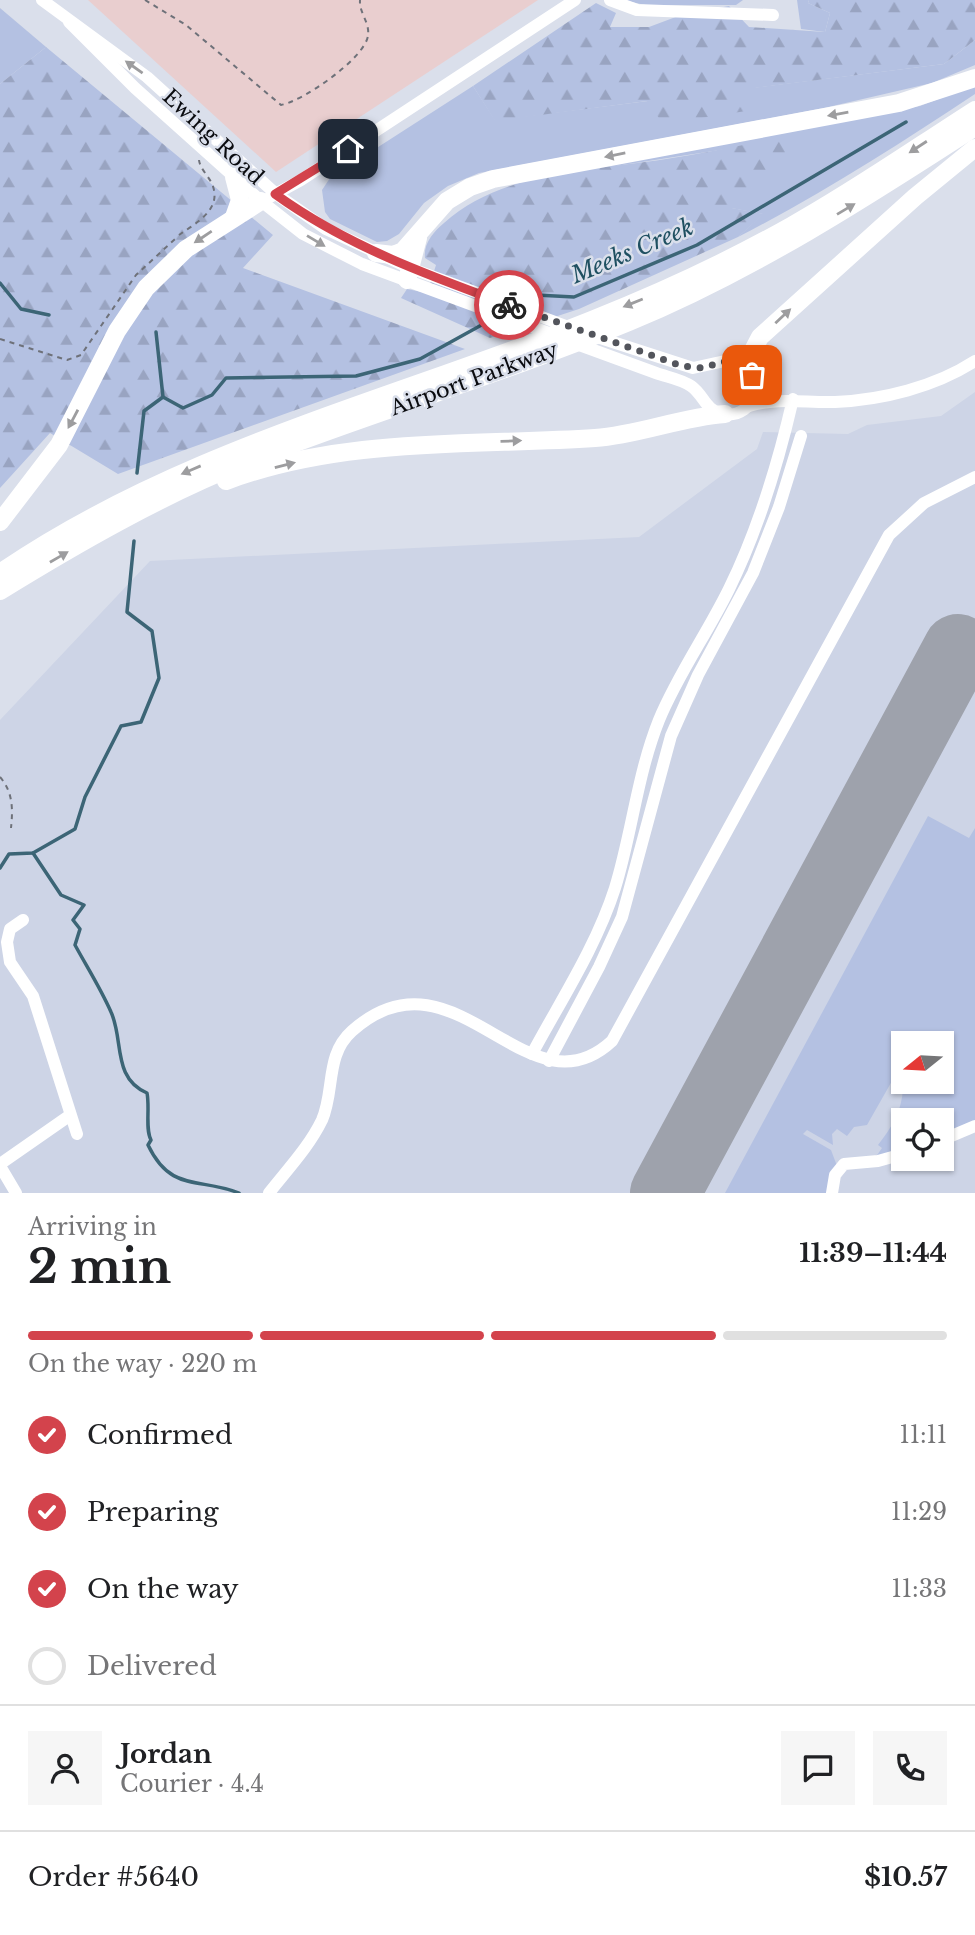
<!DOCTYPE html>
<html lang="en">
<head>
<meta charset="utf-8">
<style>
  body { margin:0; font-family:"Libre Baskerville",serif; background:#f6f6f6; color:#202124; height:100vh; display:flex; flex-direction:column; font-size:26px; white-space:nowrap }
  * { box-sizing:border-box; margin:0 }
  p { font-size:23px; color:#757577 }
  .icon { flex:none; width:38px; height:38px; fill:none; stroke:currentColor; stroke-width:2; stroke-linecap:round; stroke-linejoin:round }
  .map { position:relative; height:1193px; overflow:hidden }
  .panel { display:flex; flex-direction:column; background:#fff; flex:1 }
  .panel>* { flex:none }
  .needle { width:46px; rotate:252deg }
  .controls { position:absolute; left:891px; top:1031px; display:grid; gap:14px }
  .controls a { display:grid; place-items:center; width:63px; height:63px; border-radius:0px; background:#fff; box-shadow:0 2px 5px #0004; font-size:35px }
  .pin { position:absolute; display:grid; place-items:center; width:60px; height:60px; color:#fff; margin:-30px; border-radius:14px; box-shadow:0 4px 10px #0006 }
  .courier { position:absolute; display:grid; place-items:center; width:70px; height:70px; margin:-35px; border:5px solid #d3434c; border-radius:50%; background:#fff; color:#222; box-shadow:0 2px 9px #0007 }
  .overview em { font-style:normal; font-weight:700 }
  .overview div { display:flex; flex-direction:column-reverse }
  .overview { display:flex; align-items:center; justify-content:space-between; height:119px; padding:0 28px }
  h1 { font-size:46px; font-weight:700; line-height:52px }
  .bar { display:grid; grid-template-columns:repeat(4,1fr); gap:10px 7px; align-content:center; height:84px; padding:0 28px }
  .bar i { height:9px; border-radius:5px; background:#e0e0e0 }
  .bar .current { background:#d3434c }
  .bar p { grid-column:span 4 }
  .line { display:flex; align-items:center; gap:18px; padding:0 28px; border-top:2px solid #e0e0e0 }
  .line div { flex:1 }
  .round { display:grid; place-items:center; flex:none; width:74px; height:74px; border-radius:0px; background:#f6f6f6 }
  ol { padding:0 28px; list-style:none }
  li { display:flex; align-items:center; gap:21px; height:77px }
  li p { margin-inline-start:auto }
  li .icon { padding:7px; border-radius:50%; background:#d3434c; color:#fff; stroke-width:4 }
  li:last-child { color:#757577 }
  li i { width:38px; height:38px; border:4px solid #e0e0e0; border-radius:50% }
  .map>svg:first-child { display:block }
  .commercial { fill:#e9cecf }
  .built { fill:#cdd4e6; fill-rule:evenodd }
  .grass { fill:#b4c1e2; fill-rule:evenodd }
  .forest { fill:url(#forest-firs) }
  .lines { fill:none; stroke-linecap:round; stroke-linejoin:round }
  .stream { stroke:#3c6576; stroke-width:3.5 }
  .runway { stroke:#9ea2ac; stroke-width:70 }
  .path { stroke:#6e7179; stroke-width:2; stroke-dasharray:5 5; stroke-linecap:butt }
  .minor { stroke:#fff; stroke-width:12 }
  .highway { stroke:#fff; stroke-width:18 }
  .oneway { fill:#9d9d9f }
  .done { stroke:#53555c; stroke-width:7; stroke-dasharray:0 12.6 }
  .route { stroke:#d3434c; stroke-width:9 }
  .labels { text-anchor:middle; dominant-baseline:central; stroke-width:5; stroke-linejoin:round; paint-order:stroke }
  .street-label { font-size:21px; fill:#0a0b0f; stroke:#dadfeb }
  .water-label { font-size:23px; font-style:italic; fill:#1f5061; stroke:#dadfeb }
</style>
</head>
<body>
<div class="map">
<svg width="975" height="1193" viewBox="0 0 975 1193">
  <defs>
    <pattern id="forest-firs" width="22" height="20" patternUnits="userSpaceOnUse" patternTransform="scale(1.75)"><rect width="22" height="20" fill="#b4c1e2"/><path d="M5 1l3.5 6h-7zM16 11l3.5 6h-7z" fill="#99a4c1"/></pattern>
  </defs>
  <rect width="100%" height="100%" fill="#dadfeb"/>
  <polygon class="commercial" points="88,0 538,0 276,172"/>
  <path class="built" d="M975,392V1193H0V720L150,561L639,537L757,449L763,432L848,434L867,425L941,416ZM903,1043H942V1082H903ZM903,1120H942V1158H903Z"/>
  <g class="grass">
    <polygon points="623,0 743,0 736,5 645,5"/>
    <polygon points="797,0 809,0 808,3 830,13 825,32 801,29"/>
    <polygon points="0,8 46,47 0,84"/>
    <polygon points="975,40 975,65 932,83 824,108 479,173 448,186 424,203 399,234 387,241 377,242 330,219 325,212 322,190 330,178 473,86 495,120 944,64"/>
    <path d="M975,85V94C898,145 820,195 738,237L763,214L731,208L799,138L570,173L920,106Z"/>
    <path d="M928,816L969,838L975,828V1122L942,1136V1120H903V1149L875,1158L882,1148L878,1145C892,1127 902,1111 903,1088L892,1081L867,1125L854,1127L847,1136L837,1129L832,1134L833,1145L807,1130L803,1134L831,1150L837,1166L828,1193H725ZM903,1043H942V1082H903Z"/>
  </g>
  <g class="forest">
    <polygon points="809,0 975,0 975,40 944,64 755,88 746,111 663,124 647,101 495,121 473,86 596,3 616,13 610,27 649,27 681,15 729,6 749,27 825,32 830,13 808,3"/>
    <polygon points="46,47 273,235 243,268 465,349 118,474 50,433 0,488 0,84"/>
    <path d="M786,137L800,138L732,208L764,214L738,237L579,309L490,338L401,298L407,289L427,293L436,265L425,258C423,244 434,231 444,223C503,170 592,171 666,159C706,153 746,144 786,137Z"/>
  </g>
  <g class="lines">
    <g class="stream">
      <polyline points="0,283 21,309 49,315"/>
      <polyline points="518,305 536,295 574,297 697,245 906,122"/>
      <polyline points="156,332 163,397"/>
      <polyline points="137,473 144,411 163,397 183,408 212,395 226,378 356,376 420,359 496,317"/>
      <path d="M33,853L61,895L84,905L73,920L80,929L75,945C87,967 101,989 111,1012C124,1040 112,1078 147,1093C150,1108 145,1129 151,1140L148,1145C171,1193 199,1177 239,1193"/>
      <polyline points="0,868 9,854 33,853 75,829 85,797 121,726 141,722 159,678 152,631 127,612 134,541"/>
    </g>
    <polyline class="runway" points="665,1193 958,649"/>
    <g class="path">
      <path d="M145,0L186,25L281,105C303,101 364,59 368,36C370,22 359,13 360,0"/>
      <path d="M179,235C196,223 223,209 212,184C208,175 200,169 199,160"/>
      <polyline points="0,339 67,360 81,355 136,275 175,239"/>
      <path d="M0,777C13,792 13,809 11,828"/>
    </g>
    <g class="minor">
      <polyline points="42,0 147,77 276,194 326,229 410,268 574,329"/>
      <polyline points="610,0 637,10 773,15"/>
      <polyline points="69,22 135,88 261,201 303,234 362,264 554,335"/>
      <polyline points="270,197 301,180 575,0"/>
      <path d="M574,343C601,353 628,363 656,373C667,377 681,379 691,386C704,395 705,410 722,414C759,420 765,372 734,359L693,368L591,335"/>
      <path d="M749,406C779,397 805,403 835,402C882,400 935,387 975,361"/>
      <polyline points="23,920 10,929 7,942 10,962 33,996 77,1134"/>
      <path d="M532,1054C561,1000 596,947 615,888C632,833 637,775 659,720C678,674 707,634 729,589C758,530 778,464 793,399"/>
      <polyline points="549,1061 599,967 622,917 671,736 698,675 753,573 779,507 801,436"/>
      <polyline points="942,1140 975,1126"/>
      <polyline points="0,1164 69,1116"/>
      <polyline points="0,1166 16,1193"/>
      <path d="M269,1193C287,1170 309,1147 322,1120C335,1090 325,1055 352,1031C455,939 527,1120 612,1041L889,535L924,503L975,477"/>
      <polyline points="832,1193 835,1175 844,1164 878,1161 903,1154"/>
    </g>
    <g class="highway">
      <polyline points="234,217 240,200 234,177"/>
      <polyline points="376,253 393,255 403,251 447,201 470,187 493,179 899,103 975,78"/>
      <polyline points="407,280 418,238"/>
      <polyline points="750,371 749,358 760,337 915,197 975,148"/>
      <path d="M226,481C343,437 472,446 595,438C639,435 681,417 725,414"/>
      <polyline points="0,522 59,445 117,331 146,288 186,249 261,201"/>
      <path d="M0,573C179,450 395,399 594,319C662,292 727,262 791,226C854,191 914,149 975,110"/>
      <path d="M0,591C78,543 160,496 245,462C372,412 503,374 629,322C752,271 864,199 975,127"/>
    </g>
  </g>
  <defs><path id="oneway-solid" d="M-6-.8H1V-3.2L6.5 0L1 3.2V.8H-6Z" transform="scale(1.75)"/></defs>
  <g class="oneway">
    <use href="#oneway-solid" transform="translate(134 67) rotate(-145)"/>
    <use href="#oneway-solid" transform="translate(838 114) rotate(170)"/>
    <use href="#oneway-solid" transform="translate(918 147) rotate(147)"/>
    <use href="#oneway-solid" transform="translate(615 155) rotate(169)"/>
    <use href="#oneway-solid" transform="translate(846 209) rotate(-31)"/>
    <use href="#oneway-solid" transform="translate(203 237) rotate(146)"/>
    <use href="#oneway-solid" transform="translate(316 241) rotate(31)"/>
    <use href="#oneway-solid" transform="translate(633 303) rotate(158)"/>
    <use href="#oneway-solid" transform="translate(783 316) rotate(-43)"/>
    <use href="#oneway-solid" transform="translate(73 419) rotate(118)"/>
    <use href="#oneway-solid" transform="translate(511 441) rotate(-2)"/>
    <use href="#oneway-solid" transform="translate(285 465) rotate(-14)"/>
    <use href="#oneway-solid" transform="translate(191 470) rotate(157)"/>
    <use href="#oneway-solid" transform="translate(59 557) rotate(-30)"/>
  </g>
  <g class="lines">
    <polyline class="done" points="509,305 682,366 702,368 734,359 746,366 752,375"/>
    <path class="route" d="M348,149L275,194C347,246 427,275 509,305"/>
  </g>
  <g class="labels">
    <g class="street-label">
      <text transform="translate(213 137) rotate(43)">Ewing Road</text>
      <text transform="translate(474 379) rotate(-20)">Airport Parkway</text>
    </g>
    <g class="water-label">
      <text transform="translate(632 251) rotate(-23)">Meeks Creek</text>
    </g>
  </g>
</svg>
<div class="controls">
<a><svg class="needle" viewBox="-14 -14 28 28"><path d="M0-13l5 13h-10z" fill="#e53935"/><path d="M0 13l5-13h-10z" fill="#757577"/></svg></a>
<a><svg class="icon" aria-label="locate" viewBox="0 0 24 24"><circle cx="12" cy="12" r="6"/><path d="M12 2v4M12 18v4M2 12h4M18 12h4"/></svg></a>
</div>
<div class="pin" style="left:752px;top:375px;background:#ea580c"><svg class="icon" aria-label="bag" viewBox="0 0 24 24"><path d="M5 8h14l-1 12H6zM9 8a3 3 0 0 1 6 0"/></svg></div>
<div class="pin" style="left:348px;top:149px;background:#1f2937"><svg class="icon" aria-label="home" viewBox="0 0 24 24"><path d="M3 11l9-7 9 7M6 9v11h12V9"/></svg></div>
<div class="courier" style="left:509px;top:305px"><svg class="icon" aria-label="bike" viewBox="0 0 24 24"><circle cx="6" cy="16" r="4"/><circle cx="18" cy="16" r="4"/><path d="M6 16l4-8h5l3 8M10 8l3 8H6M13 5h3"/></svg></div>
</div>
<section class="panel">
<div class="overview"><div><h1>2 min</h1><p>Arriving in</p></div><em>11:39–11:44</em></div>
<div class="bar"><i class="current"></i><i class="current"></i><i class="current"></i><i></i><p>On the way · 220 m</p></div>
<ol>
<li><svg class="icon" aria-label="check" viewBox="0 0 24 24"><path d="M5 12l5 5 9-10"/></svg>Confirmed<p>11:11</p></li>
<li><svg class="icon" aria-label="check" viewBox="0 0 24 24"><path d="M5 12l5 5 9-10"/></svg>Preparing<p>11:29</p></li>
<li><svg class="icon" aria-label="check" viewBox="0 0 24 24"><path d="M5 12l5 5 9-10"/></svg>On the way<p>11:33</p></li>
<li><i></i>Delivered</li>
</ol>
<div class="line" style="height:126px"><a class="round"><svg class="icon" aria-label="person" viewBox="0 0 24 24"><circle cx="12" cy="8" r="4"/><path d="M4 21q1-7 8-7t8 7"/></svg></a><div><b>Jordan</b><p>Courier · 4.4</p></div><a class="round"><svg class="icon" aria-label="chat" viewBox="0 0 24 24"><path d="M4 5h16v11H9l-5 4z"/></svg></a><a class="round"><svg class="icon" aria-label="phone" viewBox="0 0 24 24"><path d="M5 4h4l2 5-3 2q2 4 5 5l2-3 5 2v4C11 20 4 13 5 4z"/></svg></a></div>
<div class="line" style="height:91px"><div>Order #5640</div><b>$10.57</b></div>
</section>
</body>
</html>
